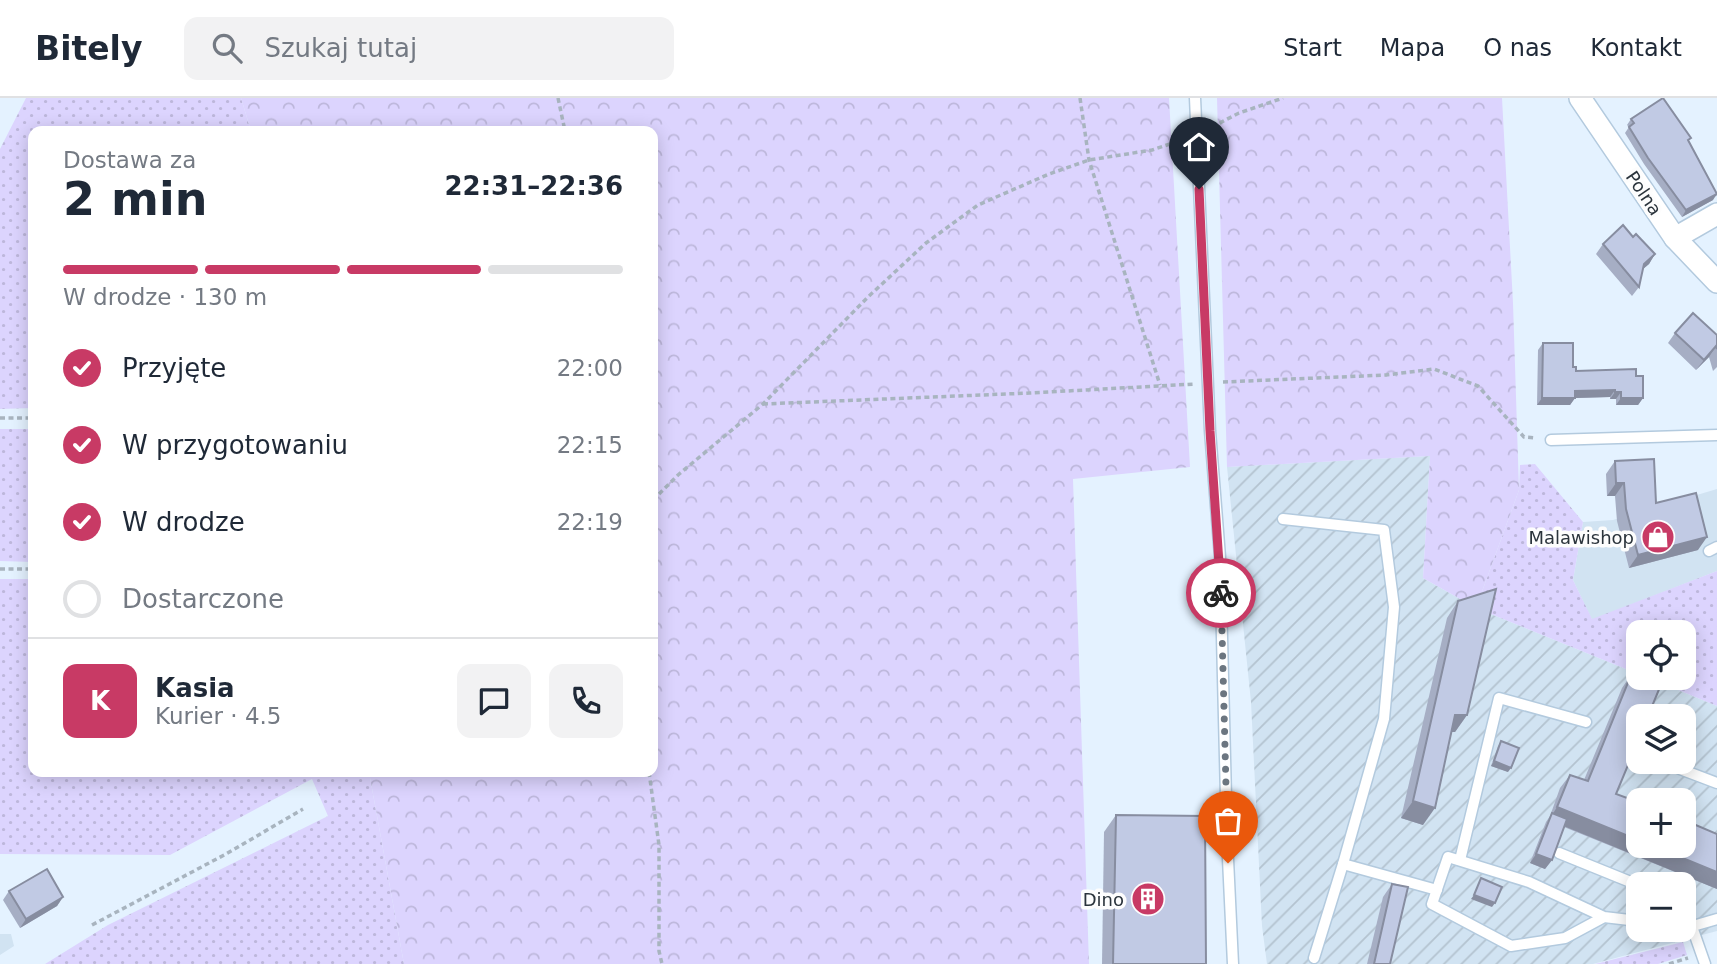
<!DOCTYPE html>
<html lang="pl">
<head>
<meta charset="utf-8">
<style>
  body { margin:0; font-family:"DejaVu Sans",sans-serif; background:#f2f2f3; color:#1f2937; height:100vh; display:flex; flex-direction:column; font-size:26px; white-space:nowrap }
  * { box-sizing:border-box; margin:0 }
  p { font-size:23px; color:#747a83 }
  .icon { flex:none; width:38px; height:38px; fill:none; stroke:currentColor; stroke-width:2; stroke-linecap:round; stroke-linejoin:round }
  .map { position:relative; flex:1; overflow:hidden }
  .panel { position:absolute; left:28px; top:28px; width:630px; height:651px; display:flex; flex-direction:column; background:#fff; border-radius:14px; box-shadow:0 4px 18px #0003 }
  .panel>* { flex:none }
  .buttons { position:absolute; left:1626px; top:522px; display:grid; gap:14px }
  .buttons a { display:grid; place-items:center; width:70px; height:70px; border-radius:14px; background:#fff; box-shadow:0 4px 18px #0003; font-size:35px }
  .pin { position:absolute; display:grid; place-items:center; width:60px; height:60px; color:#fff; margin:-72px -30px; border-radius:50% 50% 50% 0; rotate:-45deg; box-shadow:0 0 7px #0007 }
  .pin .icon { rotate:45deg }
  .courier { position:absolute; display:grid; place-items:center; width:70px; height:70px; margin:-35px; border:5px solid #c83a65; border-radius:50%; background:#fff; color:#222; box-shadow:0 2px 9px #0007 }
  .overview em { font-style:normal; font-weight:700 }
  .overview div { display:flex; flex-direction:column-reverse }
  .overview { display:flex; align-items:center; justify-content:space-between; height:119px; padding:0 35px }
  h1 { font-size:46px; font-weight:700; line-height:52px }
  .bar { display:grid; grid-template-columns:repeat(4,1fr); gap:10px 7px; align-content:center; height:84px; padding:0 35px }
  .bar i { height:9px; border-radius:5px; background:#e0e1e3 }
  .bar .on { background:#c83a65 }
  .bar p { grid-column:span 4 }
  .line { display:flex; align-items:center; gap:18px; padding:0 35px; border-top:2px solid #e0e1e3 }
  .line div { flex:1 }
  .round { display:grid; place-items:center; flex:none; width:74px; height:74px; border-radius:14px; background:#f2f2f3 }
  ol { padding:0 35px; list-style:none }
  li { display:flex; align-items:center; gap:21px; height:77px }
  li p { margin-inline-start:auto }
  li .icon { padding:7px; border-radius:50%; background:#c83a65; color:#fff; stroke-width:4 }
  li:last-child { color:#747a83 }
  li i { width:38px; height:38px; border:4px solid #e0e1e3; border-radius:50% }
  header { display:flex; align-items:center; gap:42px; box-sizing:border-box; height:98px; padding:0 35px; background:#fff; border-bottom:2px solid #e0e1e3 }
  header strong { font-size:33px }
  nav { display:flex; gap:38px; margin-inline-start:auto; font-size:24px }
  .search { width:490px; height:63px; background:#f2f2f3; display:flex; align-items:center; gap:18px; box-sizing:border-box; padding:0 24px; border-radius:14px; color:#747a83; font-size:26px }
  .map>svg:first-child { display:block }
  .built { fill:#d1e3f2 }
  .industrial { fill:url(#industrial-furrows); fill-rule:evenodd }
  .grass { fill:url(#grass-dots) }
  .forest { fill:url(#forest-crowns) }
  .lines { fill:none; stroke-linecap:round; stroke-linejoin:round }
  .lane-casing { stroke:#b3cade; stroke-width:13 }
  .street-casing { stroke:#b3cade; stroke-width:24 }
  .path { stroke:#a8b4bf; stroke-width:3.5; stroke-dasharray:5 3.5; stroke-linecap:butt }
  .lane { stroke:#fff; stroke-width:10 }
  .street { stroke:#fff; stroke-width:21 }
  .wall { fill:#a6aec4 }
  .shaded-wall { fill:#878da0 }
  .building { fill:#c1cae4; stroke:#878da0; stroke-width:2 }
  .done { stroke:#6c7680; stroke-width:7; stroke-dasharray:0 12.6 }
  .route { stroke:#c83a65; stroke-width:9 }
  .labels { text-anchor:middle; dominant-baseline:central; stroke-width:7; stroke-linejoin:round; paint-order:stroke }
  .street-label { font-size:18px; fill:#2b343c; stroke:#fdfdfd }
  .poi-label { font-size:18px; fill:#2b343c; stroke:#fdfdfd; text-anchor:end }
</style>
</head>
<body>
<header>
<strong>Bitely</strong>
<div class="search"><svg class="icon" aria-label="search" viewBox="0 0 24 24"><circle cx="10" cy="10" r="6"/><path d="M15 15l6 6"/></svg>Szukaj tutaj</div>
<nav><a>Start</a><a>Mapa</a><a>O nas</a><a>Kontakt</a></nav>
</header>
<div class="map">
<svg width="1717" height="866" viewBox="0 0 1717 866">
  <defs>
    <pattern id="industrial-furrows" width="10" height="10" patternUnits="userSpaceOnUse" patternTransform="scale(1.75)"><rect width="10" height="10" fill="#d1e3f2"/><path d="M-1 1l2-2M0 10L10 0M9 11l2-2" fill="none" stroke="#b4c3d0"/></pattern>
    <pattern id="grass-dots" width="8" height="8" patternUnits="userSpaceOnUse" patternTransform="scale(1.75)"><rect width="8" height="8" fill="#dcd4fe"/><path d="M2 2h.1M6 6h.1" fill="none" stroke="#bdb7db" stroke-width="1.8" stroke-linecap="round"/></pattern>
    <pattern id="forest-crowns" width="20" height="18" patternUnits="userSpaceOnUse" patternTransform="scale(1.75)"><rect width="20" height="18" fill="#dcd4fe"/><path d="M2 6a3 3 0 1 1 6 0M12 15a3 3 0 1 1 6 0" fill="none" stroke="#bdb7db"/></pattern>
  </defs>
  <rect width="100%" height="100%" fill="#e4f2ff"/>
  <g class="built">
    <polygon points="1717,391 1717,473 1592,522 1573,482 1583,424 1613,422"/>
    <polygon points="0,836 11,836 14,848 0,857"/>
  </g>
  <path class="industrial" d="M1430,358L1423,480L1476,510L1638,576V579H1647L1717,608V833L1593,866H1267L1262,828L1251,604L1227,369ZM1638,618H1684V663H1638ZM1638,702H1684V747H1638ZM1638,786H1684V831H1638Z"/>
  <g class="grass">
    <polygon points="26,0 241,0 251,33 33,33 33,310 0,311 0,51"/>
    <polygon points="0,331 33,331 33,464 0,463"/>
    <polygon points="1535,366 1583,424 1573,482 1592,521 1717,473 1717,608 1647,579 1684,579 1684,534 1638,534 1638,576 1476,510 1519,392 1520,367"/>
    <polygon points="0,481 33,481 33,674 369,674 404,866 45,866 108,827 328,718 312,681 170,757 0,756"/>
    <polygon points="1683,844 1687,857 1658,866 1595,866"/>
  </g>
  <g class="forest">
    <polygon points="241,0 1169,0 1190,369 1073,381 1089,866 404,866 369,674 653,674 653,33 251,33"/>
    <polygon points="1217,0 1502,0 1513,205 1519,392 1476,510 1423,480 1430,358 1227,369"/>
  </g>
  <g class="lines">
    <defs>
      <g id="lane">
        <polyline points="1195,0 1210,333 1220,459 1227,740 1233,866"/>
        <polyline points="1551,342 1717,337"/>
        <polyline points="1283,421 1384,432 1394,509 1384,621 1343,766 1437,792"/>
        <polyline points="1709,453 1717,449"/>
        <polyline points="1680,671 1717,685"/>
        <polyline points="1559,755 1638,787"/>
        <polyline points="1460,762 1499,600 1586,624"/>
        <polyline points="1684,806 1705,866"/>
        <polyline points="1604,819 1565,840 1511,848 1432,806 1448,759 1529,784 1604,819 1638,823"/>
        <polyline points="1684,827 1693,828 1717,821"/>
        <polyline points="1314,860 1343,766"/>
      </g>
      <g id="street">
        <polyline points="1580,0 1675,140 1717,184"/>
        <polyline points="1675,140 1717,116"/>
      </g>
    </defs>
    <use href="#lane" class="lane-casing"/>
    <use href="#street" class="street-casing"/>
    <g class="path">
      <polyline points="558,0 565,33"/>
      <polyline points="1080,0 1089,62 1160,287"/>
      <polyline points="1212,29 1239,15 1283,0"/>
      <polyline points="1223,284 1386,277 1434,271 1478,288 1524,339 1536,340"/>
      <polyline points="763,306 1030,295 1195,286"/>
      <polyline points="0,320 33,320"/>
      <polyline points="653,402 678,377 763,306 868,199 926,145 978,107 1049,76 1089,62 1152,52 1182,42"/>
      <polyline points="0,471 33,471"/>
      <polyline points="649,674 659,747 659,853 662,866"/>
      <polyline points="92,827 226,756 303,711"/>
      <polyline points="1669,866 1688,860"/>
    </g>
    <use href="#lane" class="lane"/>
    <use href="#street" class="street"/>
  </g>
  <g class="wall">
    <polygon points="1631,21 1689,43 1713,102 1682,119 1644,66 1625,35 1629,29 1627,27"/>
    <polygon points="1633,139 1655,156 1649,166 1643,171 1639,189 1632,198 1596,156 1603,146"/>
    <polygon points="1675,235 1717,237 1717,269 1713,273 1709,259 1696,272 1668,245"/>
    <polygon points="1543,245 1576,273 1636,278 1643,300 1638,307 1616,307 1616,301 1610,301 1610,299 1575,300 1570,307 1537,307 1538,252"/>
    <polygon points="1615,363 1656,405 1698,452 1629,470 1617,423 1615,398 1607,398 1606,376"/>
    <polygon points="1458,503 1467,617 1455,634 1452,634 1423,727 1401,720 1447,520"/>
    <polygon points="1631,577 1616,696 1717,736 1717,791 1564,729 1552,762 1545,771 1530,765 1546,724 1550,718 1560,690 1570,677 1584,682 1622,590"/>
    <polygon points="1501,643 1508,674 1491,668 1498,648"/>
    <polygon points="1116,717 1206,866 1102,866 1104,734"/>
    <polygon points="1392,786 1390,866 1367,866 1383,799"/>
    <polygon points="9,793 63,799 57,808 20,830 3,802"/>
  </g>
  <g class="shaded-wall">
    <polygon points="1717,96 1713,102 1682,119 1686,112"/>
    <polygon points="1655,156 1649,166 1637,176 1644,166"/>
    <polygon points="1716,248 1709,259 1696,272 1704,262"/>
    <polygon points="1615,292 1610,299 1575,300 1570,307 1537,307 1542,300 1575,293"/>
    <polygon points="1615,294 1621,294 1616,301 1610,301"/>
    <polygon points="1621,300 1643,300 1638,307 1616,307"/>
    <polygon points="1616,385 1624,385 1615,398 1607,398"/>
    <polygon points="1707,439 1698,452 1629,470 1638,457"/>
    <polygon points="1455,617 1467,617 1455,634 1444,634"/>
    <polygon points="1494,663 1511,670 1508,674 1491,668"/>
    <polygon points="1413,703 1435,710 1423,727 1401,720"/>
    <polygon points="1557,709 1638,742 1638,747 1651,747 1717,774 1717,791 1549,722"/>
    <polygon points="1536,756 1552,762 1545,771 1530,765"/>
    <polygon points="1474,797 1495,805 1492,809 1471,801"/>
    <polygon points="63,799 57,808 20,830 26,821"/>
  </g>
  <g class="building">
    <polygon points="1663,0 1691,40 1688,42 1717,96 1686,112 1648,60 1629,29 1634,25 1631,21"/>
    <polygon points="1623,127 1633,139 1636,136 1655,156 1644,166 1639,189 1603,146"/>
    <polygon points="1693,215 1717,237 1717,251 1716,248 1704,262 1675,235"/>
    <polygon points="1543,245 1573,245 1573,269 1576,269 1576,273 1636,271 1636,278 1643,278 1643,300 1621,300 1621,294 1615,294 1615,292 1575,293 1575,300 1542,300"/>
    <polygon points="1654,361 1656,405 1696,395 1707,439 1638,457 1626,411 1624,385 1616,385 1615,363"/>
    <polygon points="1496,491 1467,617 1455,617 1435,710 1413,703 1458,503"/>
    <polygon points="1631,577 1660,589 1648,618 1638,618 1638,643 1616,696 1638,704 1638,742 1557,709 1570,677 1588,683"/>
    <polygon points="1501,643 1519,650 1511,670 1494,663"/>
    <polygon points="1552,715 1567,721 1552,762 1536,756"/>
    <polygon points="1116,717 1205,718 1206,866 1113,866"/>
    <polygon points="1684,722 1717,736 1717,774 1651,747 1684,747"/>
    <polygon points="47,771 63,799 26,821 9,793"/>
    <polygon points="1481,780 1502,789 1495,805 1474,797"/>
    <polygon points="1392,786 1408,789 1390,866 1374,866"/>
  </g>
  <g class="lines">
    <polyline class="done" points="1221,495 1228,765"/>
    <polyline class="route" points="1199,91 1210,333 1221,495"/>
  </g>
  <defs>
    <symbol id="shop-disc" viewBox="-11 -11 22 22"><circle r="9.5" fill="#c83a65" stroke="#fdfdfd"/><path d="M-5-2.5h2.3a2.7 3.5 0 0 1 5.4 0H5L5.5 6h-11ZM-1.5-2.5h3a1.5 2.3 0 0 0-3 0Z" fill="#fff"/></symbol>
    <symbol id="building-disc" viewBox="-11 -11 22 22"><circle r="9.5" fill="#c83a65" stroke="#fdfdfd"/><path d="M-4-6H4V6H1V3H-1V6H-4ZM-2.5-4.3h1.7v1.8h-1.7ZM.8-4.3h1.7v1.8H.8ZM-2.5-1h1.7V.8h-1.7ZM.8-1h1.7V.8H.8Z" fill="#fff"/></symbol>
  </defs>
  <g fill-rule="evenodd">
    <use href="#shop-disc" x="1639" y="420" width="38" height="38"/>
    <use href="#building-disc" x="1129" y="782" width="38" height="38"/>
  </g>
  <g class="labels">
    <g class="street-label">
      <text transform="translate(1644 95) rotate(56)">Polna</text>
    </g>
    <g class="poi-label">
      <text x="1634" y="439">Malawishop</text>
      <text x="1124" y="801">Dino</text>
    </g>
  </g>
</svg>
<div class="buttons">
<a><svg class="icon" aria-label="locate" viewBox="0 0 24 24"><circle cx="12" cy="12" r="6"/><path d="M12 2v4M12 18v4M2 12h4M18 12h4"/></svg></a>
<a><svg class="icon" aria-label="layers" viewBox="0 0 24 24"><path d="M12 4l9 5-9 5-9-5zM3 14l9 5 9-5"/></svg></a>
<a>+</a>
<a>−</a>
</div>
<div class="pin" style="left:1228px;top:765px;background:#ea580c"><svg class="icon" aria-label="bag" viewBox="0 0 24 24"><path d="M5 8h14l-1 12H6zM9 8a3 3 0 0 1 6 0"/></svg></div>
<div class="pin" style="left:1199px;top:91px;background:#1f2937"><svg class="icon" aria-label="home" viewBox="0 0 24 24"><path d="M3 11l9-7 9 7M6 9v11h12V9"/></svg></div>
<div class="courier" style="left:1221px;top:495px"><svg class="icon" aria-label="bike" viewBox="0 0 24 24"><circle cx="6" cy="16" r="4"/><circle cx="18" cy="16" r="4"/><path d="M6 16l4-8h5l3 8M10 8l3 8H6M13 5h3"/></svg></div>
<section class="panel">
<div class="overview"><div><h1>2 min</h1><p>Dostawa za</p></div><em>22:31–22:36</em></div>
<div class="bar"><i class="on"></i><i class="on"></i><i class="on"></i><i></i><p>W drodze · 130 m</p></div>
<ol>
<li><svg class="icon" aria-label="check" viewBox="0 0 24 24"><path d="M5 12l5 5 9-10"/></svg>Przyjęte<p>22:00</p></li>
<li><svg class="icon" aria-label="check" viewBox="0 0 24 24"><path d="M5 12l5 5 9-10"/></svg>W przygotowaniu<p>22:15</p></li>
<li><svg class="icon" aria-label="check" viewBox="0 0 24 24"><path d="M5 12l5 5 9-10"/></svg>W drodze<p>22:19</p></li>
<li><i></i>Dostarczone</li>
</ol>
<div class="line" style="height:126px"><b class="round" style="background:#c83a65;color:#fff">K</b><div><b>Kasia</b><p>Kurier · 4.5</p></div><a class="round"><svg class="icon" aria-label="chat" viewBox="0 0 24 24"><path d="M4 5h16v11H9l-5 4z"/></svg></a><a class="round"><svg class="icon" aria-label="phone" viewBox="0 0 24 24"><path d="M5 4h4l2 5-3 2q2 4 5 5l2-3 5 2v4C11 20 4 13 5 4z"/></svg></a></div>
</section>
</div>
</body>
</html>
